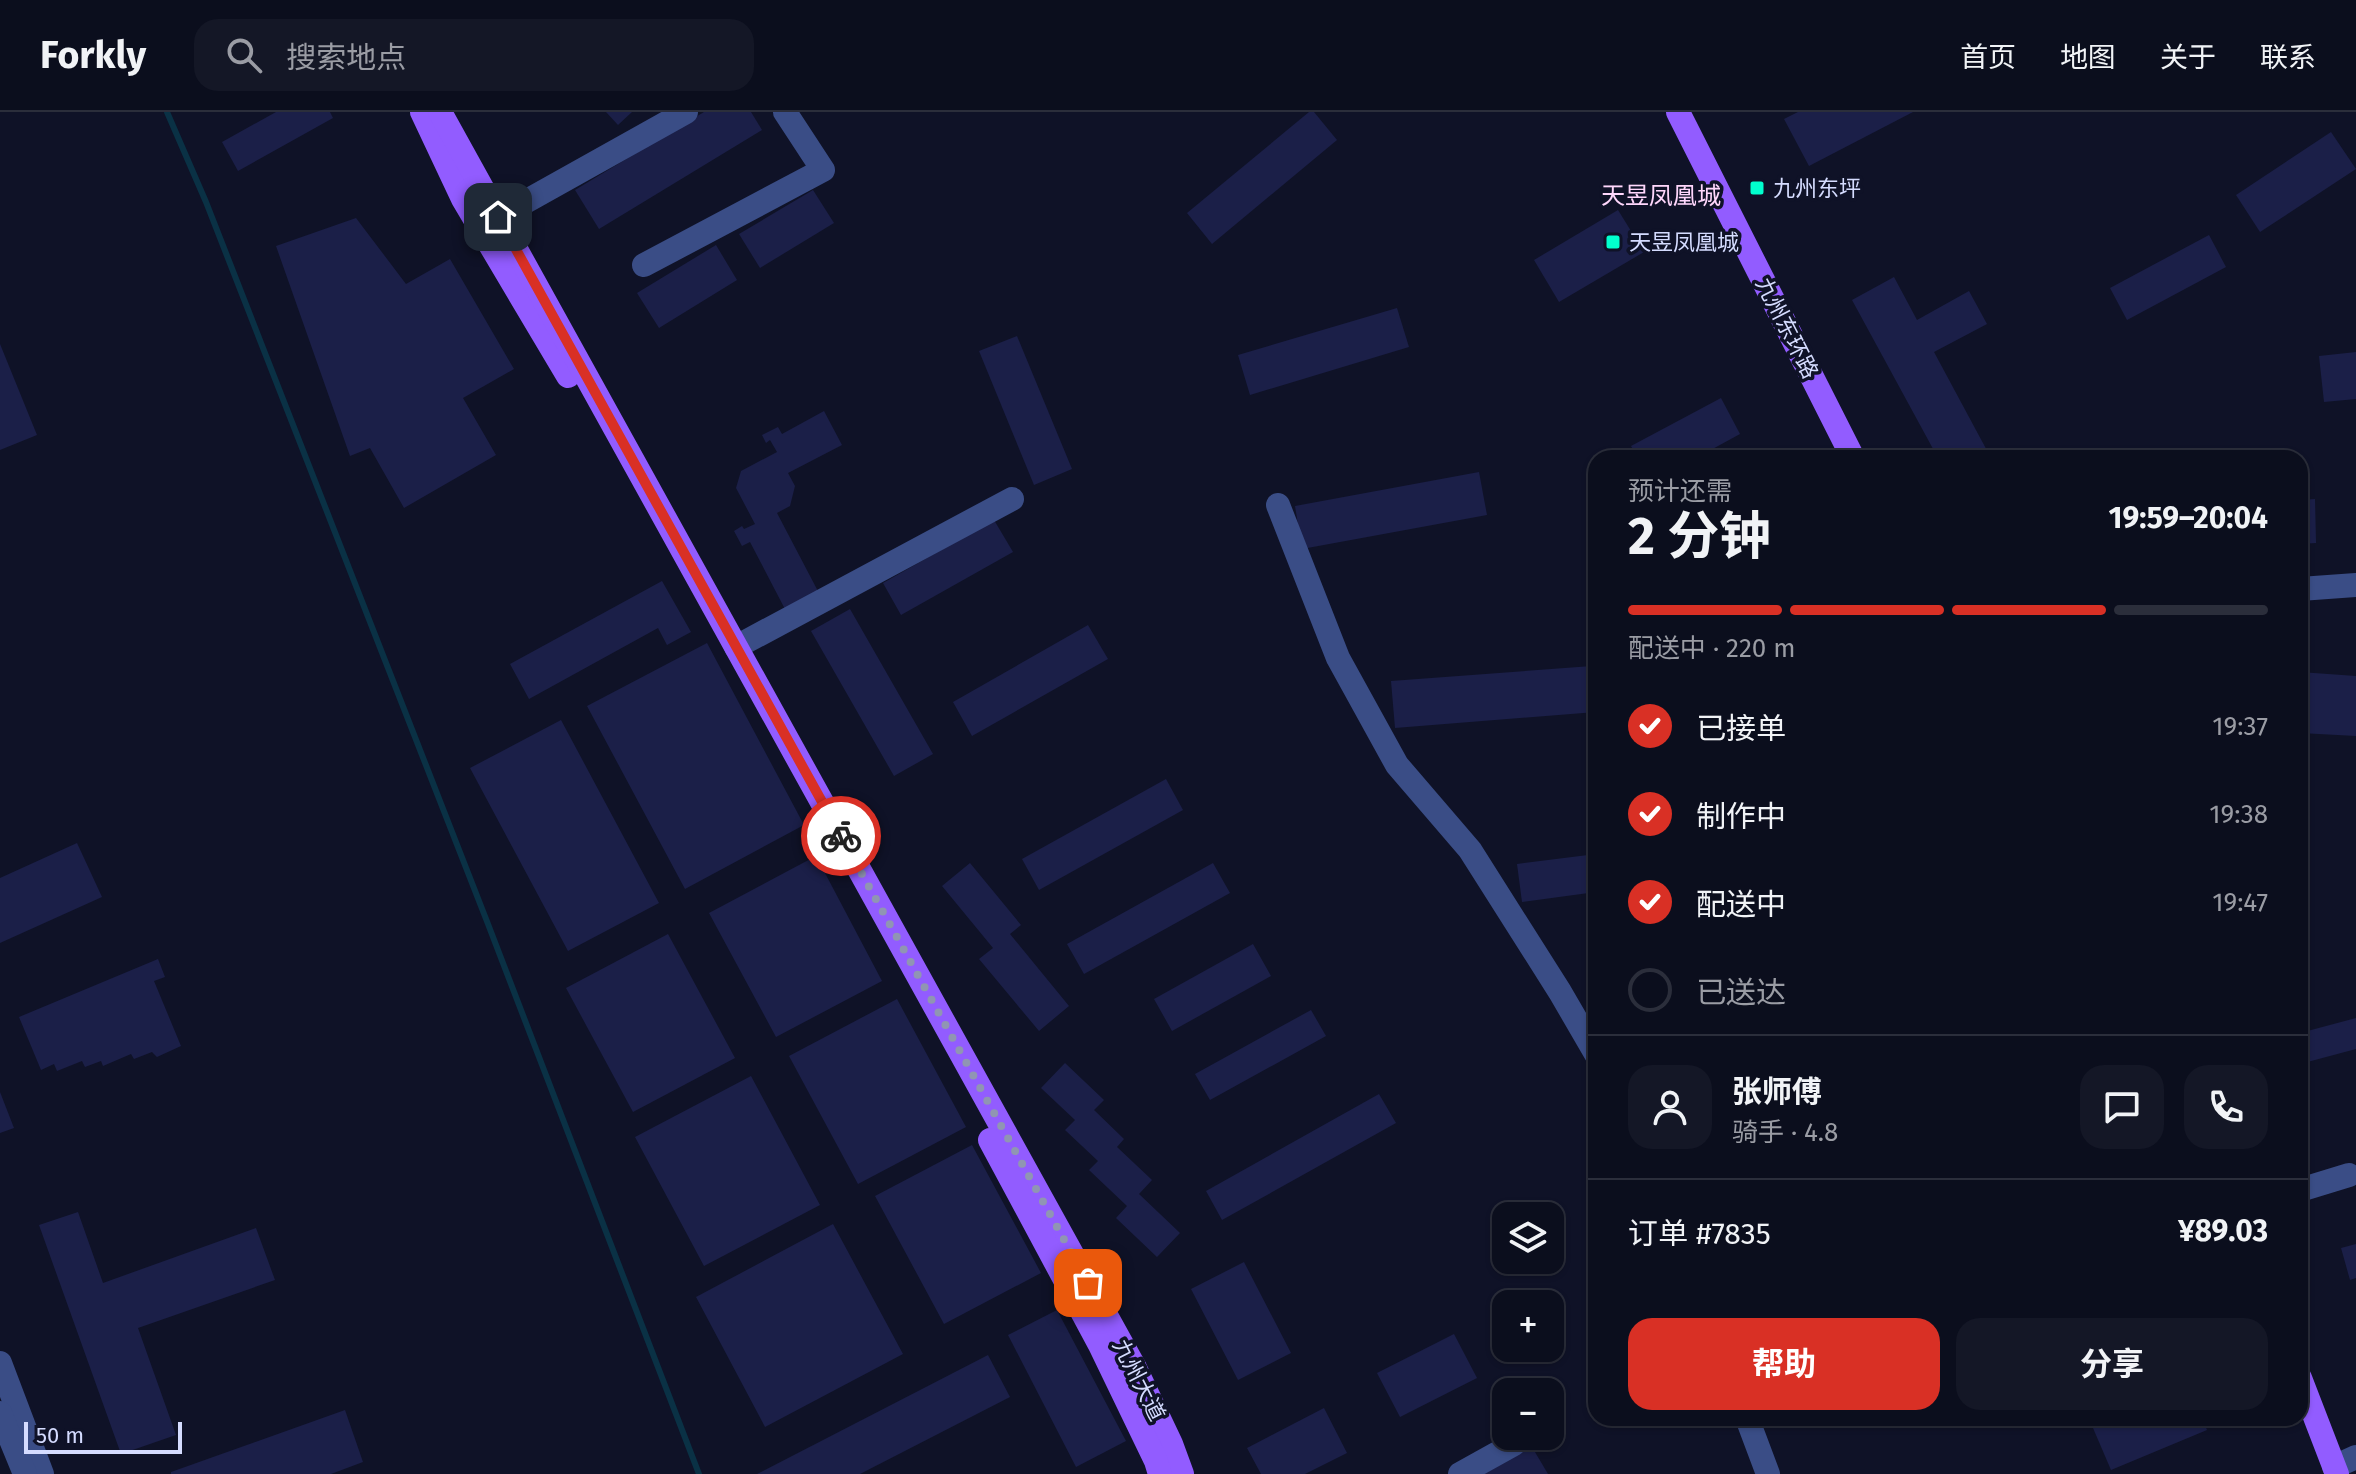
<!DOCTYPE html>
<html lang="zh">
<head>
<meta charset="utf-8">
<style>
  body { margin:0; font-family:"Fira Sans","Noto Sans SC",sans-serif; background:#141726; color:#f1f3f6; height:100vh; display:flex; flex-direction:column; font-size:30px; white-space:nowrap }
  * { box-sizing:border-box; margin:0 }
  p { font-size:26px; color:#9a9ca4 }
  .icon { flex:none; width:44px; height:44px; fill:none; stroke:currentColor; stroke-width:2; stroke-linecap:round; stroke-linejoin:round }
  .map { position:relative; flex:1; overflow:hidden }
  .panel { position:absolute; left:1588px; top:338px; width:720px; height:976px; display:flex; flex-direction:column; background:#0b0e1d; border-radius:24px; box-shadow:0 2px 6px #0004,0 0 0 2px #2b2e3b }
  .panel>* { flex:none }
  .fabs { position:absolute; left:1492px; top:1090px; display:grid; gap:16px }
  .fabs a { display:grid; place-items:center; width:72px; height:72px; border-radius:16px; background:#0b0e1d; box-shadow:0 2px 6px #0004,0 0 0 2px #2b2e3b; font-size:40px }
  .scale { position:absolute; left:24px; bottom:20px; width:158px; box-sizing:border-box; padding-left:8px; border:4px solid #d5dcff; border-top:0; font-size:22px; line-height:28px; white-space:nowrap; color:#d5dcff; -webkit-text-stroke:6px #0f1227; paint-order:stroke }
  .pin { position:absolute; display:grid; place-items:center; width:68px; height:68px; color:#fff; margin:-34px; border-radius:16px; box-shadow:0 4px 12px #0006 }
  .courier { position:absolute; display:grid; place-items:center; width:80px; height:80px; margin:-40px; border:6px solid #d93025; border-radius:50%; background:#fff; color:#222; box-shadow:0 2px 10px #0007 }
  .overview em { font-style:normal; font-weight:700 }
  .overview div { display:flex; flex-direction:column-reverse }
  .overview { display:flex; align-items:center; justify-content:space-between; height:136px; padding:0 40px }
  h1 { font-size:52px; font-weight:700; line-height:60px }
  .bar { display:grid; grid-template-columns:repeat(4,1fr); gap:12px 8px; align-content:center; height:96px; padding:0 40px }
  .bar i { height:10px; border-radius:6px; background:#2b2e3b }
  .bar .selected { background:#d93025 }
  .bar p { grid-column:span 4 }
  .line { display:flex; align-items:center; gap:20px; padding:0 40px; border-top:2px solid #2b2e3b }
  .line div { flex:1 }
  .round { display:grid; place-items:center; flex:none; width:84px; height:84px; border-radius:24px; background:#141726 }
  ol { padding:0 40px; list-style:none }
  li { display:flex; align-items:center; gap:24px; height:88px }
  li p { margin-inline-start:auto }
  li .icon { padding:8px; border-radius:50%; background:#d93025; color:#fff; stroke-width:4 }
  li:last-child { color:#9a9ca4 }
  li i { width:44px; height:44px; border:4px solid #2b2e3b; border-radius:50% }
  .primary-button { display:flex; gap:16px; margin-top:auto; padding:16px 40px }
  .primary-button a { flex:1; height:92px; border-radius:24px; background:#d93025; color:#fff; font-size:32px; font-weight:700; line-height:92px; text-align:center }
  .primary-button a+a { background:#141726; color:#f1f3f6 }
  header { display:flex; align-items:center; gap:48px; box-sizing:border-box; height:112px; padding:0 40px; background:#0b0e1d; border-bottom:2px solid #2b2e3b }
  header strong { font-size:38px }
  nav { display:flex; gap:44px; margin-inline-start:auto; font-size:28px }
  .search { width:560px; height:72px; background:#141726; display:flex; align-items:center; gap:20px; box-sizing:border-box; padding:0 28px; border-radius:24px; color:#9a9ca4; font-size:30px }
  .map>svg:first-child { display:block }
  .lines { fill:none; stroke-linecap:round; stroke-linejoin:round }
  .stream { stroke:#0a3145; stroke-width:6 }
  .building { fill:#1b1f48 }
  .minor { stroke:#3a4d86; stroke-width:24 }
  .major { stroke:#925cff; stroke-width:24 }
  .done { stroke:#9095b3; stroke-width:8; stroke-dasharray:0 14.4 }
  .route { stroke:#d93025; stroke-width:10 }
  .poi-dot { fill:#01ffce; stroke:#0f1227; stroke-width:3 }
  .labels { text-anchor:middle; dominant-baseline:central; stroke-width:7; stroke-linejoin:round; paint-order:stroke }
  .poi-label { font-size:22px; fill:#d5dcff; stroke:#0f1227; text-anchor:start }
  .street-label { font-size:22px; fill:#d5dcff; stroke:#0f1227 }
  .neighbourhood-label { font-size:24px; fill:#ffd7fc; stroke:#0f1227 }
</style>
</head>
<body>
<header>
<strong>Forkly</strong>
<div class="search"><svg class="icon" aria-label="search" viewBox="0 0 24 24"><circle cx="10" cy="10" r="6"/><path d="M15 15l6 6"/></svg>搜索地点</div>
<nav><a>首页</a><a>地图</a><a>关于</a><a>联系</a></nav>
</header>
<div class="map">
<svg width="2356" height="1362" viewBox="0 0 2356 1362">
  <rect width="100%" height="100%" fill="#0f1227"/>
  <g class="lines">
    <polyline class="stream" points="167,0 206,90 488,812 699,1362"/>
  </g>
  <g class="building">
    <polygon points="276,0 330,0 333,6 238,59 222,30"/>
    <polygon points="606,0 632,0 618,13"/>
    <polygon points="704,0 751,0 762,18 599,117 575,78"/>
    <polygon points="1309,0 1314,0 1337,28 1212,132 1187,101"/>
    <polygon points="1798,0 1913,0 1809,54 1784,7"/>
    <polygon points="2331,20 2356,57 2260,120 2236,83"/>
    <polygon points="813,78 834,111 760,156 739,122"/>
    <polygon points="1618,98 1644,140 1559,190 1534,148"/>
    <polygon points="356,106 406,172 450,147 514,257 463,286 496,343 404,396 370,336 350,344 276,134"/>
    <polygon points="2209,123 2226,155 2127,208 2110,176"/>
    <polygon points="716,133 737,168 659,216 637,181"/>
    <polygon points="1894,165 1917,208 1969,179 1987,212 1934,240 1991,346 1938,346 1852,188"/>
    <polygon points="1397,196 1409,235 1250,283 1238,243"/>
    <polygon points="1017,224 1072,357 1034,373 979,239"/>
    <polygon points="0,232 37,323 0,338"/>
    <polygon points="2356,240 2356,287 2324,290 2319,244"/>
    <polygon points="1721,286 1740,322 1696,346 1638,346 1631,334"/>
    <polygon points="824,299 842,333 788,361 795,374 790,394 777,401 820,483 787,501 750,430 742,434 734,419 742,414 744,417 755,412 736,376 741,359 777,340 770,328 766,331 762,323 778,315 782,322"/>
    <polygon points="1479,360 1487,403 1302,437 1295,394"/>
    <polygon points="2315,387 2316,431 2300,432 2300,388"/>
    <polygon points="994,408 1013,440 901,503 883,471"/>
    <polygon points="662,469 691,520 667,533 658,516 529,587 510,552"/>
    <polygon points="850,497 933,642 894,664 811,519"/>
    <polygon points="1088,513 1108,547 972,624 953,590"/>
    <polygon points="707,531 804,713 685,777 587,594"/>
    <polygon points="1592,554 1596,600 1395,616 1391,569"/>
    <polygon points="2300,560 2356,564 2356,624 2300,621"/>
    <polygon points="561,608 659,791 568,839 470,656"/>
    <polygon points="1166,667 1183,698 1039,778 1022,747"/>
    <polygon points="77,731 102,785 0,831 0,766"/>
    <polygon points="1596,742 1596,780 1522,790 1517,752"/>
    <polygon points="816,744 882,869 776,925 709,801"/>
    <polygon points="970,751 1021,813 1010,822 1069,894 1039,919 979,847 993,836 942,774"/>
    <polygon points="1213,751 1230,781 1084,862 1067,832"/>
    <polygon points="668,822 735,946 633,1000 566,876"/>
    <polygon points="1253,832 1271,864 1172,919 1154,887"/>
    <polygon points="158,847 165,865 154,869 181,934 157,945 152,940 134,947 131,942 103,954 101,949 85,955 82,949 57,959 54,952 41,958 19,905"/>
    <polygon points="897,887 966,1015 858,1072 789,944"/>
    <polygon points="1311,898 1326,924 1210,988 1195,962"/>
    <polygon points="2356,906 2356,937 2300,952 2300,921"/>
    <polygon points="1065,951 1104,988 1094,998 1124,1027 1117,1035 1152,1068 1139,1082 1180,1121 1157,1145 1116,1106 1127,1094 1089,1058 1098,1049 1065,1018 1075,1008 1041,976"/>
    <polygon points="751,964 820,1093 704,1154 635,1025"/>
    <polygon points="0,980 14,1016 0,1021"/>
    <polygon points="1379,982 1396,1011 1222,1108 1206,1079"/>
    <polygon points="972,1033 1041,1161 944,1212 875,1084"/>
    <polygon points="78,1100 103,1171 256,1116 275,1168 138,1216 176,1323 121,1342 39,1113"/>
    <polygon points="833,1112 903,1242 765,1315 696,1185"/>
    <polygon points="2356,1132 2356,1166 2350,1168 2341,1136"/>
    <polygon points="1244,1150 1291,1241 1238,1268 1191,1177"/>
    <polygon points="1057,1198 1126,1329 1076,1355 1008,1223"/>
    <polygon points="1454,1222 1477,1266 1400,1305 1377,1261"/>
    <polygon points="988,1243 1010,1285 860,1362 757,1362"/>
    <polygon points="1324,1296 1347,1341 1305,1362 1261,1362 1247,1336"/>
    <polygon points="345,1298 363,1350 331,1362 171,1362 171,1360"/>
    <polygon points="2117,1306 2202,1306 2207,1318 2111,1358 2093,1316"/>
    <polygon points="1529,1330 1548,1362 1476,1362"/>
  </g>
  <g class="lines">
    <g class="minor">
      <polyline points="498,105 686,0"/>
      <polyline points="644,153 823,58 785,0"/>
      <polyline points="1278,393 1338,546 1397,653 1470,738 1560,880 1596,942"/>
      <polyline points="2300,477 2356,473"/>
      <polyline points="736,535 1012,387"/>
      <polyline points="2300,1078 2349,1063"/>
      <polyline points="0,1251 42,1362"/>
      <polyline points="0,1301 25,1362"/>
      <polyline points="1747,1306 1768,1362"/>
      <polyline points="2334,1355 2356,1345"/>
      <polyline points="1460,1362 1514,1332"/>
    </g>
    <g class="major">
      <polyline points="422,0 463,87 568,264"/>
      <polyline points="440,0 1134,1254 1171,1332 1182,1362"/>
      <polyline points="1678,0 1853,346"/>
      <polyline points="990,1028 1100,1233 1156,1349 1160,1362"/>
      <polyline points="2300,1266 2337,1362"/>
    </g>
  </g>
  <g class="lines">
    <polyline class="done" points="841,724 1088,1171"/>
    <polyline class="route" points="498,105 841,724"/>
  </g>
  <g class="poi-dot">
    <rect x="1749" y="68" width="16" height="16" rx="4"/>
    <rect x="1605" y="122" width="16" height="16" rx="4"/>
  </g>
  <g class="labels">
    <g class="poi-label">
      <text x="1773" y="76">九州东坪</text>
      <text x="1629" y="130">天昱凤凰城</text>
    </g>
    <g class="street-label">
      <text transform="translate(1787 216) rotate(63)">九州东环路</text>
      <text transform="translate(1139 1268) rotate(63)">九州大道</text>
    </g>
    <g class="neighbourhood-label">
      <text x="1661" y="84">天昱凤凰城</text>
    </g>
  </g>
</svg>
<div class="fabs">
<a><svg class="icon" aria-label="layers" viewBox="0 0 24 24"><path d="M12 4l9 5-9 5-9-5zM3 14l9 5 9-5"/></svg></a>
<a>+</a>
<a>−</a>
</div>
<div class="scale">50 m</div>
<div class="pin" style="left:1088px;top:1171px;background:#ea580c"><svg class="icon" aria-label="bag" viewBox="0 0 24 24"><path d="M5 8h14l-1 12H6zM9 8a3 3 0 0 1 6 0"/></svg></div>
<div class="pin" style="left:498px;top:105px;background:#1f2937"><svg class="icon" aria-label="home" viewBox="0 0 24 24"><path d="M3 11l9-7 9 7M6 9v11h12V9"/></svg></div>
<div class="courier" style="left:841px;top:724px"><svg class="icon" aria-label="bike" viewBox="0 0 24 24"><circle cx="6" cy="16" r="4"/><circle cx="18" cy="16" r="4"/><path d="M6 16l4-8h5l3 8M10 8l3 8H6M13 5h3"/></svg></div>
<section class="panel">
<div class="overview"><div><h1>2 分钟</h1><p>预计还需</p></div><em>19:59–20:04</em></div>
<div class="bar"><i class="selected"></i><i class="selected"></i><i class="selected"></i><i></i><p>配送中 · 220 m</p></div>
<ol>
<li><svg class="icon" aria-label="check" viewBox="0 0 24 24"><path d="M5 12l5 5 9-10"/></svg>已接单<p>19:37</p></li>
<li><svg class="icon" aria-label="check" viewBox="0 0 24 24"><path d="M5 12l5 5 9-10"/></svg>制作中<p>19:38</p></li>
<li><svg class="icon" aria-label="check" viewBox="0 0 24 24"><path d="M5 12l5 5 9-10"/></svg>配送中<p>19:47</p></li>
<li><i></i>已送达</li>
</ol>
<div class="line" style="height:144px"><a class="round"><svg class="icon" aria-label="person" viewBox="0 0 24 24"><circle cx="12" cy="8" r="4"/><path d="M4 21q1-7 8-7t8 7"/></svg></a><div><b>张师傅</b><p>骑手 · 4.8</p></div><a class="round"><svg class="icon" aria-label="chat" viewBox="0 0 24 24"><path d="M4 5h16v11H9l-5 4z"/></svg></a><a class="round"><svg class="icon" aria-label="phone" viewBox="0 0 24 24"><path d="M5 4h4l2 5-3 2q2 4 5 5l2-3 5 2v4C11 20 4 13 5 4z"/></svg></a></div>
<div class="line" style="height:104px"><div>订单 #7835</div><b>¥89.03</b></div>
<div class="primary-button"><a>帮助</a><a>分享</a></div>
</section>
</div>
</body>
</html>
